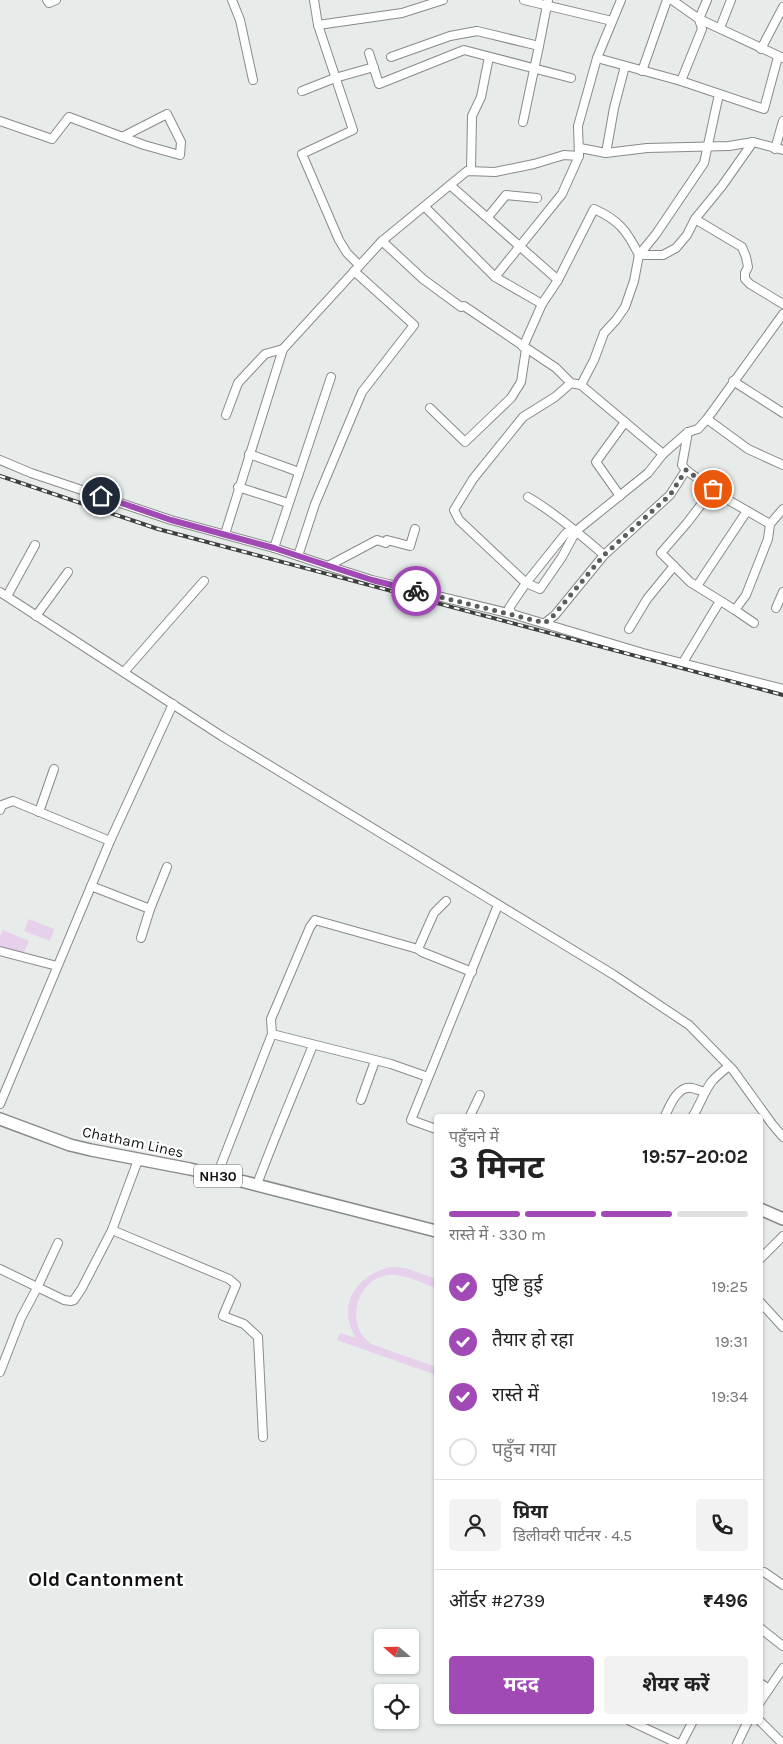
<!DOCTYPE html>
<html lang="hi">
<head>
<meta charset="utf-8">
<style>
  body { margin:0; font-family:Karla,"Noto Sans Devanagari",sans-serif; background:#f2f2f2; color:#222; height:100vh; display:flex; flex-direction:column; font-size:19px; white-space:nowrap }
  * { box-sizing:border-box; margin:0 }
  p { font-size:16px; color:#767676 }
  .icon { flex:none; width:28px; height:28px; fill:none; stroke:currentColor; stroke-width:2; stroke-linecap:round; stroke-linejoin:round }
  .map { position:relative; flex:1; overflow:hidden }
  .side { position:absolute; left:434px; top:1114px; width:329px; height:610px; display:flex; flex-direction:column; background:#fff; border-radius:5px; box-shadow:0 1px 4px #0004 }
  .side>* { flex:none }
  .needle { width:32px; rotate:290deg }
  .controls { position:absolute; left:374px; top:1629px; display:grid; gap:10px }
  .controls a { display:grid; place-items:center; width:45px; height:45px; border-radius:5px; background:#fff; box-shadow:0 1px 4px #0004; font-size:25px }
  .pin { position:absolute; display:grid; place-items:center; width:42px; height:42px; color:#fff; margin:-21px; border:2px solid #fff; border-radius:50%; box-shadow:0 1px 5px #0007 }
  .courier { position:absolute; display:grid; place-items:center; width:50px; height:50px; margin:-25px; border:4px solid #a149b5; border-radius:50%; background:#fff; color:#222; box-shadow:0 1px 6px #0007 }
  .summary em { font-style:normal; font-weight:700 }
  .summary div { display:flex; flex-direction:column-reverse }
  .summary { display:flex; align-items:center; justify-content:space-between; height:85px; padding:0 15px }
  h1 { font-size:32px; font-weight:700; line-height:38px }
  .bar { display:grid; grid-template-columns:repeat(4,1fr); gap:8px 5px; align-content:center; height:60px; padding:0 15px }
  .bar i { height:6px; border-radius:4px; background:#e0e0e0 }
  .bar .selected { background:#a149b5 }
  .bar p { grid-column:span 4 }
  .line { display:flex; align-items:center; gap:12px; padding:0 15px; border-top:1px solid #e0e0e0 }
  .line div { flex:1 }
  .round { display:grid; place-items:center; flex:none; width:52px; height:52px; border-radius:5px; background:#f2f2f2 }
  ol { padding:0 15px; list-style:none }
  li { display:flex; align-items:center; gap:15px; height:55px }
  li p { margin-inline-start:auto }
  li .icon { padding:5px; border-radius:50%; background:#a149b5; color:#fff; stroke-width:4 }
  li:last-child { color:#767676 }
  li i { width:28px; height:28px; border:2px solid #e0e0e0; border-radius:50% }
  .cta { display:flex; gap:10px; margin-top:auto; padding:10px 15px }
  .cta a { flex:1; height:58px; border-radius:5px; background:#a149b5; color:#fff; font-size:20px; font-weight:700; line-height:58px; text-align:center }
  .cta a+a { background:#f2f2f2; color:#222 }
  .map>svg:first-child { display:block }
  .green { fill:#e7d0ec }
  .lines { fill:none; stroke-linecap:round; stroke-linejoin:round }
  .minor-casing { stroke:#878b89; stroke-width:10 }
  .highway-casing { stroke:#878b89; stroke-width:14 }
  .minor { stroke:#fff; stroke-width:8 }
  .highway { stroke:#fff; stroke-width:11 }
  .rail-casing { stroke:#3d403e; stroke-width:4 }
  .rail { stroke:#fff; stroke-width:2; stroke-dasharray:5.5; stroke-linecap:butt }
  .done { stroke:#5b5d5c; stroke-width:5; stroke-dasharray:0 9 }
  .route { stroke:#a149b5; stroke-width:6 }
  .labels { text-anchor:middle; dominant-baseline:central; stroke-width:4.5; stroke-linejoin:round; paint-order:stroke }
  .shield { fill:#fff; stroke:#575858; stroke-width:1 }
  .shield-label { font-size:14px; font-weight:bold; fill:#0f1110 }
  .street-label { font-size:15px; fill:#0f1110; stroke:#fff }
  .district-label { font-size:20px; font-weight:bold; fill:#0f1110; stroke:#fff }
</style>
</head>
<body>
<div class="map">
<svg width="783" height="1744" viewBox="0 0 783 1744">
  <rect width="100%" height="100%" fill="#e7ebe9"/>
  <g class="green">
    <polygon points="29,919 54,929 50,941 24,931"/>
    <polygon points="3,930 29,941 22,956 0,946 0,936"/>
    <path d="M390,1267L405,1268L436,1279V1288C422,1283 403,1273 388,1275C363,1278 350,1308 359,1329C361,1335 366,1339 371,1344L436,1367V1375L337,1340L340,1333L356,1338C336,1305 356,1276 390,1267Z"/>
  </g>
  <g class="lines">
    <defs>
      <g id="minor">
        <polyline points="47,0 49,3 56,0"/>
        <polyline points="232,0 240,20 253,80"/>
        <polyline points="314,0 318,25 353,130 302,154 339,240 347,253 359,265"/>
        <polyline points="524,0 612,21"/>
        <polyline points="621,0 597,58 681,81 764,109 778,57"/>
        <polyline points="672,0 699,19 783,58"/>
        <polyline points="318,25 402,13 443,0"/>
        <polyline points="720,28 731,0"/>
        <polyline points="761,49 783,7"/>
        <polyline points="369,53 379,84 464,50 571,78"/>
        <polyline points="391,57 450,36 477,31 539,46 548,0"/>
        <polyline points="642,71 667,0"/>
        <polyline points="681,81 702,29 699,19 707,0"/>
        <polyline points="302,91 335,78 374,67"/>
        <polyline points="0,121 52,139 69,117 144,145 180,155 181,142 167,114 122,137"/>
        <polyline points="523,122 539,46"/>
        <polyline points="580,148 606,153 647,148 729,146 753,142 783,150"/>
        <polyline points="775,149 783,121"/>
        <polyline points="606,153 614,108 625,66"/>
        <polyline points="471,171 472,116 481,97 489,57"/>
        <polyline points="450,185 558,280"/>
        <polyline points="425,207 495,277"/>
        <polyline points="488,217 506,195 537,198"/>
        <polyline points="695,219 742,247 746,257 748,267 745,273 745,279 750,284 783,304"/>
        <polyline points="382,241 423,279 461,307 464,306 556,368 571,383 581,385 663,454 648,473 576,531 562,557 540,589 526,583 459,520 454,510 473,479 523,417 555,397 571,383"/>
        <polyline points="639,255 663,255 676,248 687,235 695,219 722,186 753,142"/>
        <polyline points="542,304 495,277 562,194 579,156"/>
        <path d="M523,347L542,304L558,280L594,209C619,220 627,231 639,255"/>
        <polyline points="733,381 783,413"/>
        <polyline points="581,385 594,360 604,333 616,320 625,307 634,281 639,255 656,234 704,163 719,94"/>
        <polyline points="430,408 465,442 511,398 521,382 526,349"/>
        <polyline points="226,415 238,383 265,354 283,349"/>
        <polyline points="707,419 748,449 783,465"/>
        <polyline points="688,432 682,465 686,470 723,497 770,524"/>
        <polyline points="249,454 299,472"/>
        <polyline points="663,454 688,432 698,429 707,419 783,314"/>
        <polyline points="0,460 31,473 171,520 274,548 298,556 315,504 362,392 414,325 354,271"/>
        <polyline points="238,487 288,503"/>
        <polyline points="713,489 687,523 661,553 690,582 735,610"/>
        <polyline points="620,496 596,462 625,422"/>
        <path d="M528,497C555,513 580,534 604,555"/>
        <polyline points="225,534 283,349 382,241 467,171 495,172 534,164 564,155 579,156 578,126 597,58"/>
        <polyline points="274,548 331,377"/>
        <polyline points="298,556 328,566 377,540 386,543 387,540 410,546 415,529"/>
        <polyline points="328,566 372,580 512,614 643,653 783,689"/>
        <polyline points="697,586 747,511"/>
        <polyline points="0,592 223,737 614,975 689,1025 733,1070 772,1124 783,1137"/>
        <polyline points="7,596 35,545"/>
        <polyline points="776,608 783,592"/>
        <polyline points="512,614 509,608 526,583 566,533 576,531"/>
        <polyline points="36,616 68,572"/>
        <polyline points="545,623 555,615 604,555 670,495 686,470"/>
        <polyline points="754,623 735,610 746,595 768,539 770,524 783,509"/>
        <polyline points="629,629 647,599 674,566"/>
        <polyline points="682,664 720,601"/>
        <polyline points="124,672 204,581"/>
        <polyline points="0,810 2,805 13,801 110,841 173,704"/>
        <polyline points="39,812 54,769"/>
        <polyline points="91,886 150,909 141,938"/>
        <polyline points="150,909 167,867"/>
        <polyline points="418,949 434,913 446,901"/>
        <polyline points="0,951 57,966"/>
        <polyline points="272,1034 391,1064 428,1077"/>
        <polyline points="361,1100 375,1061"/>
        <polyline points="0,1104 110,841"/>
        <polyline points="470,1116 480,1095"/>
        <path d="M665,1116C670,1105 678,1085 692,1088C696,1089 701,1091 705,1092"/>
        <path d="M693,1116C700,1105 705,1089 713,1080C718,1075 724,1070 729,1066"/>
        <polyline points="436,1129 411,1120 498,905"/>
        <polyline points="219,1170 272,1034 271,1019 310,927 315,920 418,949 422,952 472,972"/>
        <path d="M259,1179C276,1134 295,1090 313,1045"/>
        <polyline points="112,1230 229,1279 236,1285 223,1316 244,1324 258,1337 263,1437"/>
        <polyline points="760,1259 783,1236"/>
        <polyline points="0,1269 64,1300 71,1301 74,1300 82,1288 112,1230 138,1160"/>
        <polyline points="760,1302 783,1327"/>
        <polyline points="0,1372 21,1318 37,1288 58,1243"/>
        <polyline points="764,1572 783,1585"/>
        <polyline points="760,1628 783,1646"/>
        <polyline points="760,1683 769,1689"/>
        <polyline points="760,1702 783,1668"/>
        <polyline points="630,1721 679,1744"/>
        <polyline points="760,1721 783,1744"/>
        <polyline points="681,1744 693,1721"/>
        <polyline points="737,1744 748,1721"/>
      </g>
      <g id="highway">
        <polyline points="0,1119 70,1145 91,1150 190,1169 245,1182 436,1231"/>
        <polyline points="760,1209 783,1219"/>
      </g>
    </defs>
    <use href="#minor" class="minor-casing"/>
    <use href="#highway" class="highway-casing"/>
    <use href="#minor" class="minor"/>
    <use href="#highway" class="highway"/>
    <defs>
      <polyline id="rail" points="0,476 158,529 783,695"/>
    </defs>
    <use href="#rail" class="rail-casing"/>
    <use href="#rail" class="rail"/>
  </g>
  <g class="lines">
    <polyline class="done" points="416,591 545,623 554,615 604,555 670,495 686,470 713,489"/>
    <polyline class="route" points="101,496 171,520 274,548 372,580 416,591"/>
  </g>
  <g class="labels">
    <rect class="shield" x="194" y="1164.5" width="48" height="23" rx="4"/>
    <g class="shield-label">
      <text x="218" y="1176">NH30</text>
    </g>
    <g class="street-label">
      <text transform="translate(133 1142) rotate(12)">Chatham Lines</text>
    </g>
    <g class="district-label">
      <text x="106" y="1579">Old Cantonment</text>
    </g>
  </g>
</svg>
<div class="controls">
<a><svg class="needle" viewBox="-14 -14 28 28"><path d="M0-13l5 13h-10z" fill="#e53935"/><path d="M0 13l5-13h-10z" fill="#767676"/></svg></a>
<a><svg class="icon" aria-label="locate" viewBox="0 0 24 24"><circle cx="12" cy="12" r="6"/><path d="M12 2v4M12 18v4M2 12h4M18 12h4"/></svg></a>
</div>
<div class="pin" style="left:713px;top:489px;background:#ea580c"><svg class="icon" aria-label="bag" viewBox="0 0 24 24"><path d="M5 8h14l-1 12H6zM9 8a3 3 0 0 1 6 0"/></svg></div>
<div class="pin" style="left:101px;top:496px;background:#1f2937"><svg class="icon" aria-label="home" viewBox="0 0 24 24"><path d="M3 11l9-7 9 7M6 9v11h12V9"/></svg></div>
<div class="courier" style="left:416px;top:591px"><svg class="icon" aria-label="bike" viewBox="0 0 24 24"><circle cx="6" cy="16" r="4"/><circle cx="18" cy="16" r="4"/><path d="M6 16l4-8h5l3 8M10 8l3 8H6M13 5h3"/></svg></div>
<section class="side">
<div class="summary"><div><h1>3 मिनट</h1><p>पहुँचने में</p></div><em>19:57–20:02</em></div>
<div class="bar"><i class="selected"></i><i class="selected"></i><i class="selected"></i><i></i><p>रास्ते में · 330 m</p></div>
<ol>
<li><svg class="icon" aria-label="check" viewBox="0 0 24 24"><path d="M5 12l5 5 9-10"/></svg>पुष्टि हुई<p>19:25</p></li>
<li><svg class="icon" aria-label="check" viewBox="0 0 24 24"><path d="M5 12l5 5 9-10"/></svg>तैयार हो रहा<p>19:31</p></li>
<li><svg class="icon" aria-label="check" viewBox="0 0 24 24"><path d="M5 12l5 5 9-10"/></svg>रास्ते में<p>19:34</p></li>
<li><i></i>पहुँच गया</li>
</ol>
<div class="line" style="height:90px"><a class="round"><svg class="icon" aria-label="person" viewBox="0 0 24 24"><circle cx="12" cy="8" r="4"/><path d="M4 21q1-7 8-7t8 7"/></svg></a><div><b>प्रिया</b><p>डिलीवरी पार्टनर · 4.5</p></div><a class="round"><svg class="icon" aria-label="phone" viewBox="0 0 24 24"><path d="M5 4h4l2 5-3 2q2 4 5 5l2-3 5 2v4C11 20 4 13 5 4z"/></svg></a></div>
<div class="line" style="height:65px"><div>ऑर्डर #2739</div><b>₹496</b></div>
<div class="cta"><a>मदद</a><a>शेयर करें</a></div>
</section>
</div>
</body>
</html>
